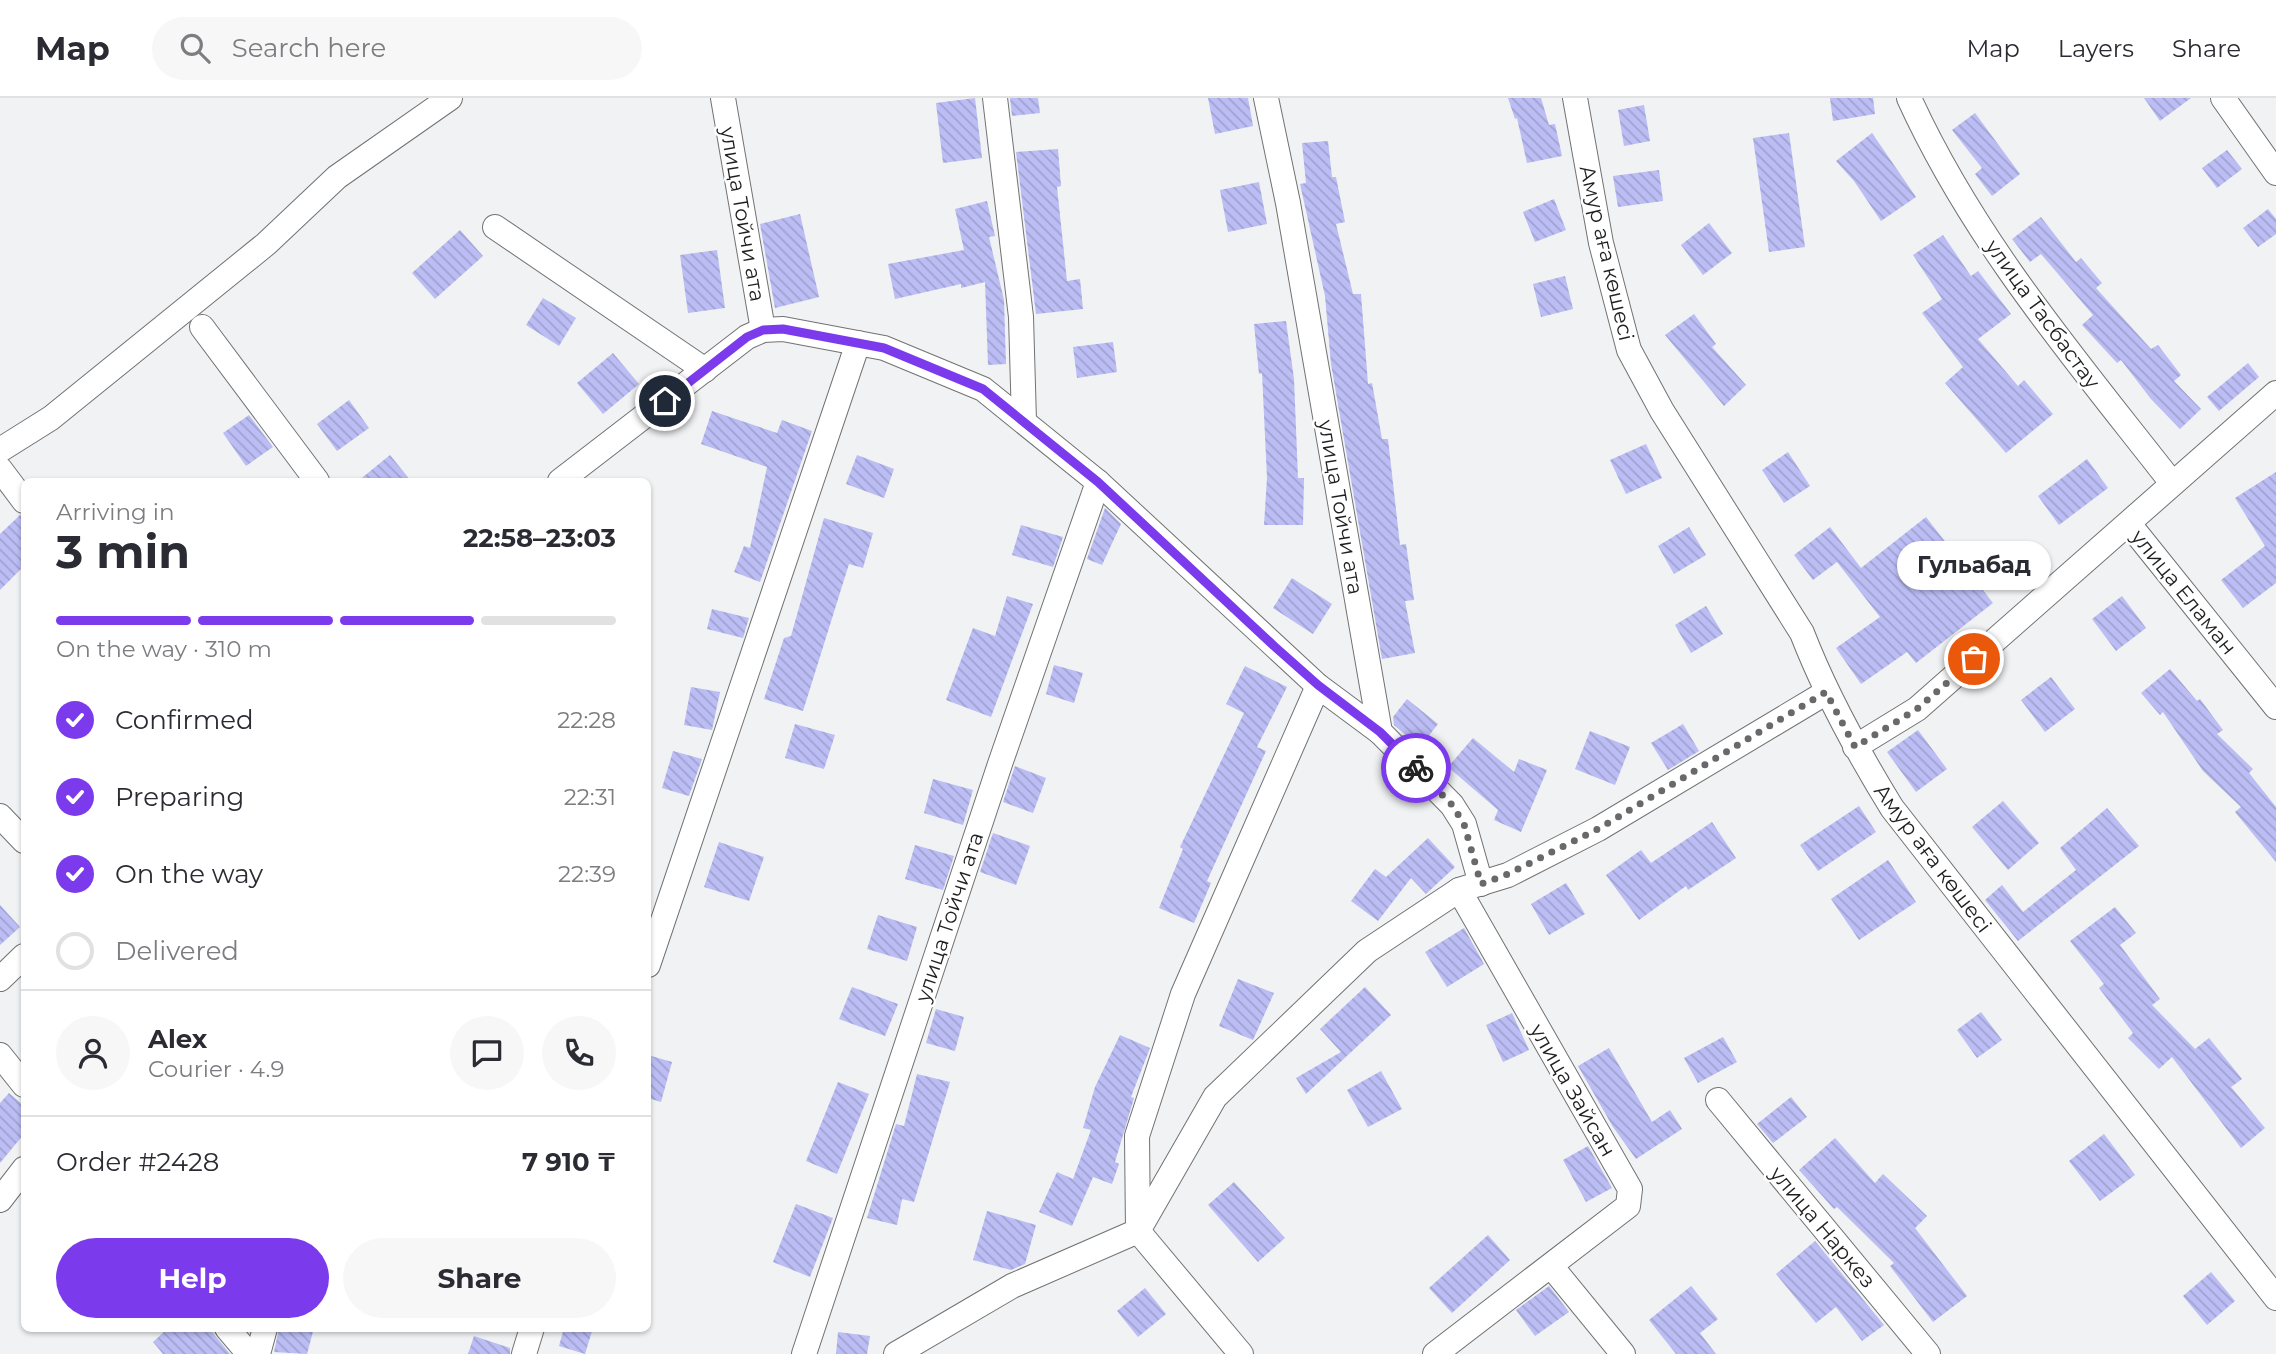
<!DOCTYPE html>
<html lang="en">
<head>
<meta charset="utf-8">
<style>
  body { margin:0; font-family:Montserrat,sans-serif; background:#f7f7f7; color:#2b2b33; height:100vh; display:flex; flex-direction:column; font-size:26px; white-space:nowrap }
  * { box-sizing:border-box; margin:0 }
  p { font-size:23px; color:#7c7c81 }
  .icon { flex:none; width:38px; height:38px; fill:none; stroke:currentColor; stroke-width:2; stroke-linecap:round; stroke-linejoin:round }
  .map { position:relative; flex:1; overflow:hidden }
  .panel { position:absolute; left:21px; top:380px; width:630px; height:854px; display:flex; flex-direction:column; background:#fff; border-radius:10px; box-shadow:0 2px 5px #0004 }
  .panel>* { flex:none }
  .pin { position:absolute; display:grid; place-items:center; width:60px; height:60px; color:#fff; margin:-30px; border:4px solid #fff; border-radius:50%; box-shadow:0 2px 7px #0007 }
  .courier { position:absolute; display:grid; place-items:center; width:70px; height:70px; margin:-35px; border:5px solid #7c3aed; border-radius:50%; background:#fff; color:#222; box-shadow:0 2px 9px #0007 }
  .bubble { position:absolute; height:49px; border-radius:24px; background:#fff; box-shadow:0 2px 5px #0004; font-size:23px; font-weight:700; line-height:49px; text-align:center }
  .summary em { font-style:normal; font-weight:700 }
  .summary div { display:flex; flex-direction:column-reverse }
  .summary { display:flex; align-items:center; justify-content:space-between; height:119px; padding:0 35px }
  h1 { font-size:46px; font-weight:700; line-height:52px }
  .bar { display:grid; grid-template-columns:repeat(4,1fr); gap:10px 7px; align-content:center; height:84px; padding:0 35px }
  .bar i { height:9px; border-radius:5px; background:#e1e1e2 }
  .bar .on { background:#7c3aed }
  .bar p { grid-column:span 4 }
  .line { display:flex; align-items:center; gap:18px; padding:0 35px; border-top:2px solid #e1e1e2 }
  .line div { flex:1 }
  .round { display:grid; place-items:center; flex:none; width:74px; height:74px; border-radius:37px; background:#f7f7f7 }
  ol { padding:0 35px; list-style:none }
  li { display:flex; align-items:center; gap:21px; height:77px }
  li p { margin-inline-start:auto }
  li .icon { padding:7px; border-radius:50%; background:#7c3aed; color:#fff; stroke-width:4 }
  li:last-child { color:#7c7c81 }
  li i { width:38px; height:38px; border:4px solid #e1e1e2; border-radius:50% }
  .cta { display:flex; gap:14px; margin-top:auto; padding:14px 35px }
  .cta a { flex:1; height:80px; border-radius:42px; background:#7c3aed; color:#fff; font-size:28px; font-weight:700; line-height:80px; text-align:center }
  .cta a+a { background:#f7f7f7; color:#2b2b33 }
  header { display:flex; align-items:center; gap:42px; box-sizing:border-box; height:98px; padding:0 35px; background:#fff; border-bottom:2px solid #e1e1e2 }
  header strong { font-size:33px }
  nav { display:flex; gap:38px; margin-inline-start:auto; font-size:24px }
  .search { width:490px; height:63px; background:#f7f7f7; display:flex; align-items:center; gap:18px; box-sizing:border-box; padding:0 24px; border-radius:38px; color:#7c7c81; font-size:26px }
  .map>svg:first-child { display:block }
  .building { fill:url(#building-back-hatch) }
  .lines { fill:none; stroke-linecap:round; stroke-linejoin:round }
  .minor-casing { stroke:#717273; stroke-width:26 }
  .minor { stroke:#fff; stroke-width:24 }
  .done { stroke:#68696a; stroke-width:7; stroke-dasharray:0 12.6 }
  .route { stroke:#7c3aed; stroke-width:9 }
  .labels { text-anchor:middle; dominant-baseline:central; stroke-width:5; stroke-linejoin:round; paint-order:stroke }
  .street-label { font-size:21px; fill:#1f1f20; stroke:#fff }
</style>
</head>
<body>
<header>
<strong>Map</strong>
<div class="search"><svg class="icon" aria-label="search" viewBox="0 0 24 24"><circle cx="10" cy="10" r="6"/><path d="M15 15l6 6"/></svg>Search here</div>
<nav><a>Map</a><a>Layers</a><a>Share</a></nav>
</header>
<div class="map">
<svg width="2276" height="1256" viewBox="0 0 2276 1256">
  <defs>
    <pattern id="building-back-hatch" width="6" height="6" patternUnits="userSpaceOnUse" patternTransform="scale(1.75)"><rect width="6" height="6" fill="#bbbdf4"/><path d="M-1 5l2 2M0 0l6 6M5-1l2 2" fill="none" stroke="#a0a2d1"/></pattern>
  </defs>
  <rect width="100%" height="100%" fill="#f0f2f3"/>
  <g class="building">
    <polygon points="975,0 982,60 943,65 936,5"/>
    <polygon points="1010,0 1038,0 1040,15 1012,18"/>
    <polygon points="1208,0 1248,0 1253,28 1215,36"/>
    <polygon points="1508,0 1541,0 1549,27 1555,26 1562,58 1527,65 1517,20 1515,21"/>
    <polygon points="1830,0 1873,0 1875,16 1833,23"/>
    <polygon points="2144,0 2191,0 2160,23"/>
    <polygon points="1644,7 1650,43 1624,48 1618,12"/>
    <polygon points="1975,15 2020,76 1992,98 1975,76 1982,70 1952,32"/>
    <polygon points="1789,35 1805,149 1769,154 1753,40"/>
    <polygon points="1872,35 1916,99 1881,123 1854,83 1836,63"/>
    <polygon points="1328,43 1332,79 1336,79 1345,124 1336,126 1353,196 1361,196 1368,286 1372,285 1382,341 1388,341 1400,447 1406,446 1414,502 1405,503 1415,555 1382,561 1331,266 1325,198 1300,86 1306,85 1302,45"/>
    <polygon points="1058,51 1061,88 1057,89 1067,183 1080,181 1083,211 1036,216 1016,54"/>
    <polygon points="2227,52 2242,71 2217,90 2202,70"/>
    <polygon points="1659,72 1663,103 1618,109 1613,78"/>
    <polygon points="1259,84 1267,126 1228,134 1220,92"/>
    <polygon points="1554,101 1566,132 1535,144 1523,114"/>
    <polygon points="987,103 995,138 989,139 1004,202 1006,266 988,267 985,184 961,190 961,186 895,201 888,166 964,152 955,111"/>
    <polygon points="2268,111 2276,121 2276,136 2258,149 2243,130"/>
    <polygon points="800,116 819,199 775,210 760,126"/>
    <polygon points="2041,119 2076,164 2081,160 2102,185 2096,190 2151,251 2158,247 2181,277 2174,283 2201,311 2180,331 2151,301 2121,262 2117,265 2082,227 2093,217 2041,156 2030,164 2012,141"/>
    <polygon points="1709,125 1732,155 1703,177 1681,147"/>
    <polygon points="460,132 483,158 435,201 412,175"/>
    <polygon points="1943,137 1971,178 1978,173 2011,216 1978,241 2018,288 2024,282 2053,316 2006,355 1945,285 1963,269 1922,215 1942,201 1913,157"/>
    <polygon points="717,152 725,210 688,215 680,157"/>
    <polygon points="1565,178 1573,211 1541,219 1533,186"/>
    <polygon points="543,200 576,220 559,248 526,227"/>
    <polygon points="1694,216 1716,246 1712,249 1746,287 1724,308 1665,237"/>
    <polygon points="1286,223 1294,281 1298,380 1304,380 1303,427 1264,427 1267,380 1262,275 1259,276 1254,226"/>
    <polygon points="1113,244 1117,274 1077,280 1073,249"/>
    <polygon points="613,255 639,286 603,316 577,285"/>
    <polygon points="2248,265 2259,279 2219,313 2207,299"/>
    <polygon points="349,302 369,330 337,353 317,326"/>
    <polygon points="712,313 777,335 782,322 812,333 760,484 734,474 744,448 750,450 767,369 701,346"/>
    <polygon points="249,317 273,349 246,368 223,335"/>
    <polygon points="1646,346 1662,380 1626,396 1610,362"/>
    <polygon points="1788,354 1810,388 1784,405 1762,372"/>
    <polygon points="390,357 411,383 358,383"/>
    <polygon points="857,357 894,371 884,400 846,386"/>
    <polygon points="2087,361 2108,390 2059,427 2038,398"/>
    <polygon points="2276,374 2276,485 2243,510 2221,482 2265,448 2235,400"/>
    <polygon points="1105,410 1121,426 1102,467 1087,461"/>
    <polygon points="20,417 24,418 24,468 0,492 0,436"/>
    <polygon points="1926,419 1993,505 1916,565 1907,554 1861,586 1836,550 1880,519 1837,464 1813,482 1794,457 1830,429 1861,470"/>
    <polygon points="824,420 873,435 863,470 849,466 803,613 764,601 784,540 791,538"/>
    <polygon points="1021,427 1063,439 1053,469 1012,457"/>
    <polygon points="1689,429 1706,457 1674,476 1658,448"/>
    <polygon points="1292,480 1332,506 1313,536 1273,510"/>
    <polygon points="1007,498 1033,506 991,619 946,602 973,530 995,538"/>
    <polygon points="2122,498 2146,530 2116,553 2092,521"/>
    <polygon points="1706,508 1723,536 1691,555 1675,527"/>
    <polygon points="712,511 749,520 743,540 707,531"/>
    <polygon points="1054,567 1083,575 1074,605 1046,596"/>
    <polygon points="1245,568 1287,589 1257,649 1266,653 1207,783 1211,785 1194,825 1159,810 1183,751 1180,749 1244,615 1226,606"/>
    <polygon points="2170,571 2197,603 2200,601 2223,632 2217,636 2253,671 2249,675 2276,709 2276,764 2235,714 2241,709 2203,673 2163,614 2160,617 2141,595"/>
    <polygon points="2051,579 2075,611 2045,634 2021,602"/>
    <polygon points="691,589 720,594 712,632 684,627"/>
    <polygon points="1407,601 1438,626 1420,649 1394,627 1393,619"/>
    <polygon points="795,626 835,637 824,671 785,660"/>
    <polygon points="1683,626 1699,653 1668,672 1651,645"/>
    <polygon points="1918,632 1947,671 1916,694 1887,654"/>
    <polygon points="1590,633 1630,649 1615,687 1575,671"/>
    <polygon points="1473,640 1514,674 1519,661 1547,672 1521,734 1494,722 1498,712 1448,669"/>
    <polygon points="673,653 702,661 689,698 662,690"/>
    <polygon points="1015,668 1046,680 1033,715 1003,704"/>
    <polygon points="933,681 973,692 963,727 924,715"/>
    <polygon points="2003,703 2039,745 2008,772 1972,729"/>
    <polygon points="1859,708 1876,734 1818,773 1800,747"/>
    <polygon points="2107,710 2139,748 2018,843 1985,802 2002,787 2023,814 2076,772 2060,750"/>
    <polygon points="1712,724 1736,760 1688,792 1686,788 1639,822 1606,777 1641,752 1651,765"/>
    <polygon points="993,735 1030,748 1016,787 980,774"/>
    <polygon points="1428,740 1455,769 1426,796 1411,780 1378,823 1351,803 1375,771 1386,779"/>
    <polygon points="719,744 764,759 749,803 704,789"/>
    <polygon points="915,747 954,758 943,792 905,781"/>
    <polygon points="1888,762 1916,804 1859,842 1831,801"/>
    <polygon points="1566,785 1585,816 1549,837 1531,806"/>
    <polygon points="0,807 20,829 0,847"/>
    <polygon points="2115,809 2136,835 2120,847 2160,901 2152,907 2195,951 2209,940 2242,981 2231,989 2265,1030 2241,1050 2172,959 2159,971 2128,940 2133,935 2099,890 2104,886 2070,843"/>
    <polygon points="878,817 917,829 907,863 867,851"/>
    <polygon points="1464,830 1484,866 1447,889 1425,854"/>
    <polygon points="1238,881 1274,895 1253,942 1219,928"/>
    <polygon points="852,889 898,906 885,938 839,921"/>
    <polygon points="1365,889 1391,917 1306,996 1296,980 1341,954 1320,931"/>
    <polygon points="936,911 964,919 955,953 926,945"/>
    <polygon points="1981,914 2002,942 1977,960 1957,932"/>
    <polygon points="1512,915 1529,952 1503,964 1486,927"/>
    <polygon points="1120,937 1150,950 1131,999 1134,1000 1115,1064 1119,1066 1112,1086 1093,1079 1072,1128 1039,1114 1057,1074 1073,1081 1091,1032 1083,1030 1095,989"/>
    <polygon points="1723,939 1737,964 1698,985 1684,960"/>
    <polygon points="1609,950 1652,1024 1670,1012 1682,1031 1636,1061 1613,1029 1578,968"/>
    <polygon points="648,957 672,964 661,1004 648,1000"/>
    <polygon points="1381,973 1402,1011 1368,1029 1347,992"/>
    <polygon points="917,976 950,984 914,1104 902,1101 897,1127 867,1120 896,1026 904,1028"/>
    <polygon points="838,984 869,996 837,1076 806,1063"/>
    <polygon points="9,995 24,1008 24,1036 0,1065 0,1005"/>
    <polygon points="1791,999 1807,1019 1773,1045 1757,1026"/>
    <polygon points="2104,1036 2135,1077 2100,1103 2069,1063"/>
    <polygon points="1835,1040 1875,1085 1883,1076 1927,1118 1915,1130 1967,1198 1933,1224 1890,1168 1894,1165 1837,1109 1834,1111 1799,1072"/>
    <polygon points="1588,1048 1612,1090 1586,1104 1563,1062"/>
    <polygon points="1234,1084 1285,1140 1258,1164 1208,1107"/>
    <polygon points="796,1106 833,1120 810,1179 773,1164"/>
    <polygon points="987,1113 1036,1127 1025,1166 1011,1172 973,1162"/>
    <polygon points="1488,1137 1510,1162 1452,1215 1429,1190"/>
    <polygon points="1815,1143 1884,1227 1862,1243 1836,1209 1816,1225 1776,1176"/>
    <polygon points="2211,1174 2235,1203 2207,1227 2183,1198"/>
    <polygon points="1549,1188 1569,1214 1535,1238 1516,1212"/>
    <polygon points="1691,1188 1718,1221 1700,1235 1716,1256 1676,1256 1649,1222"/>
    <polygon points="1145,1190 1166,1216 1138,1239 1117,1213"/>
    <polygon points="168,1230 209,1230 230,1256 163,1256 153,1244"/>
    <polygon points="279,1230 314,1230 307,1256 274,1254"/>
    <polygon points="564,1230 593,1230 585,1256 559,1248"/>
    <polygon points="838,1234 870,1238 867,1256 836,1256"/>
    <polygon points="474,1238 510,1250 510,1256 468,1256"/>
  </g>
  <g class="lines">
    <defs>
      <g id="minor">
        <polyline points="723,0 763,232"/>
        <polyline points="995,0 1021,219 1024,323"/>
        <polyline points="1266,0 1288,105 1380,634 1452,707 1464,726 1481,786"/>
        <path d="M1575,0L1601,145L1629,252L1662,313L1802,535C1826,597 1857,653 1892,710L2276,1200"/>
        <path d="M1909,0C1974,143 2076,262 2172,385"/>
        <polyline points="2223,0 2276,75"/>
        <polyline points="495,129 705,272"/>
        <polyline points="202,229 317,383"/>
        <polyline points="0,352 51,320 266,146 337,79 450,0"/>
        <polyline points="0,371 24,403"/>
        <polyline points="560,383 747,239 763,232 783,231 884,250 983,291 1098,384 1318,588 1380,634"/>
        <polyline points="2129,426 2276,609"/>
        <polyline points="1855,649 1917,611 2276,295"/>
        <polyline points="0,718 24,743"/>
        <polyline points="648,867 858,245"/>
        <polyline points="0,881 24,858"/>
        <polyline points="0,957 24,987"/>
        <polyline points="1718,1002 1928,1256"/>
        <polyline points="0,1102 24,1071"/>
        <polyline points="1551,1168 1623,1256"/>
        <polyline points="227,1230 249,1256"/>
        <polyline points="258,1256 265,1230"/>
        <polyline points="524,1256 532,1230"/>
        <polyline points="804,1256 1001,663 1098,384"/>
        <polyline points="896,1256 1012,1188 1138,1133 1215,999 1367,853 1459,792 1508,777 1598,731 1827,594"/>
        <polyline points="1241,1256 1138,1133 1137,1038 1183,896 1318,588"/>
        <polyline points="1435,1256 1628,1108 1630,1091 1459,792"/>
      </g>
    </defs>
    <use href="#minor" class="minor-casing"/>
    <use href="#minor" class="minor"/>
  </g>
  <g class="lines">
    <polyline class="done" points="1416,670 1452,707 1464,726 1481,786 1508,776 1598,731 1826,594 1855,649 1917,611 1974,561"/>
    <polyline class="route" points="665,303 747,239 763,232 783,231 884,250 983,291 1098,384 1274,548 1318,587 1380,634 1416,670"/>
  </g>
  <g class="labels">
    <g class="street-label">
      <text transform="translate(743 116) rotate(80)">улица Тойчи ата</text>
      <text transform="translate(1607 155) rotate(77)">Амур аға көшесі</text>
      <text transform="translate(2043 216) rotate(54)">улица Тасбастау</text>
      <text transform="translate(1341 409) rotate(80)">улица Тойчи ата</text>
      <text transform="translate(2184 494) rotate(51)">улица Еламан</text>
      <text transform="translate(1933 760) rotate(53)">Амур аға көшесі</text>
      <text transform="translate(949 819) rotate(-72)">улица Тойчи ата</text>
      <text transform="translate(1573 992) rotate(60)">улица Зайсан</text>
      <text transform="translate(1823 1129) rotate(50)">улица Наркез</text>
    </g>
  </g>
</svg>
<div class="pin" style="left:1974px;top:561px;background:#ea580c"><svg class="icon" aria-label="bag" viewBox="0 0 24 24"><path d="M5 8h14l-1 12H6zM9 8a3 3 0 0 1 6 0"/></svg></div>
<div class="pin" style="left:665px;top:303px;background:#1f2937"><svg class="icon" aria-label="home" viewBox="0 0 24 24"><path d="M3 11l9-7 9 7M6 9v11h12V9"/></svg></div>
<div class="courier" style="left:1416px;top:670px"><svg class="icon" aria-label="bike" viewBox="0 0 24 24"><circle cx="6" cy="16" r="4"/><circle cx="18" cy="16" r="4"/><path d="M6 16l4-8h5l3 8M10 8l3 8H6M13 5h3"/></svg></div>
<div class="bubble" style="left:1897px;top:443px;width:154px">Гульабад</div>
<section class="panel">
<div class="summary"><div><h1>3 min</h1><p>Arriving in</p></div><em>22:58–23:03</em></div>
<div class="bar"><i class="on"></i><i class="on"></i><i class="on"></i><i></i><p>On the way · 310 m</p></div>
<ol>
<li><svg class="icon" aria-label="check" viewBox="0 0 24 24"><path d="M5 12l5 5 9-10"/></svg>Confirmed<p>22:28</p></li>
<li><svg class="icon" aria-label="check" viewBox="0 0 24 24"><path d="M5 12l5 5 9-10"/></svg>Preparing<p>22:31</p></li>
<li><svg class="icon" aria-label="check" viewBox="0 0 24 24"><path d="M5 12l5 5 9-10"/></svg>On the way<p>22:39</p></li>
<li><i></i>Delivered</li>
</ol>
<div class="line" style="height:126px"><a class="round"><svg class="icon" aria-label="person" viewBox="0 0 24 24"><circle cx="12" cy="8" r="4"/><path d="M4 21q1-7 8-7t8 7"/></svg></a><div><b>Alex</b><p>Courier · 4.9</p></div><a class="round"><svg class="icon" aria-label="chat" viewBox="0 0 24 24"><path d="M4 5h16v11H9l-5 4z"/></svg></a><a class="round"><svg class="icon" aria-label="phone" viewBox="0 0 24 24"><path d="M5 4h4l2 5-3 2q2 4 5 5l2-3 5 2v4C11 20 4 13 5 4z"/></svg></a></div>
<div class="line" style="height:91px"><div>Order #2428</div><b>7 910 ₸</b></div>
<div class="cta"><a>Help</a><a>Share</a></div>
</section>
</div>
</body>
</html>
